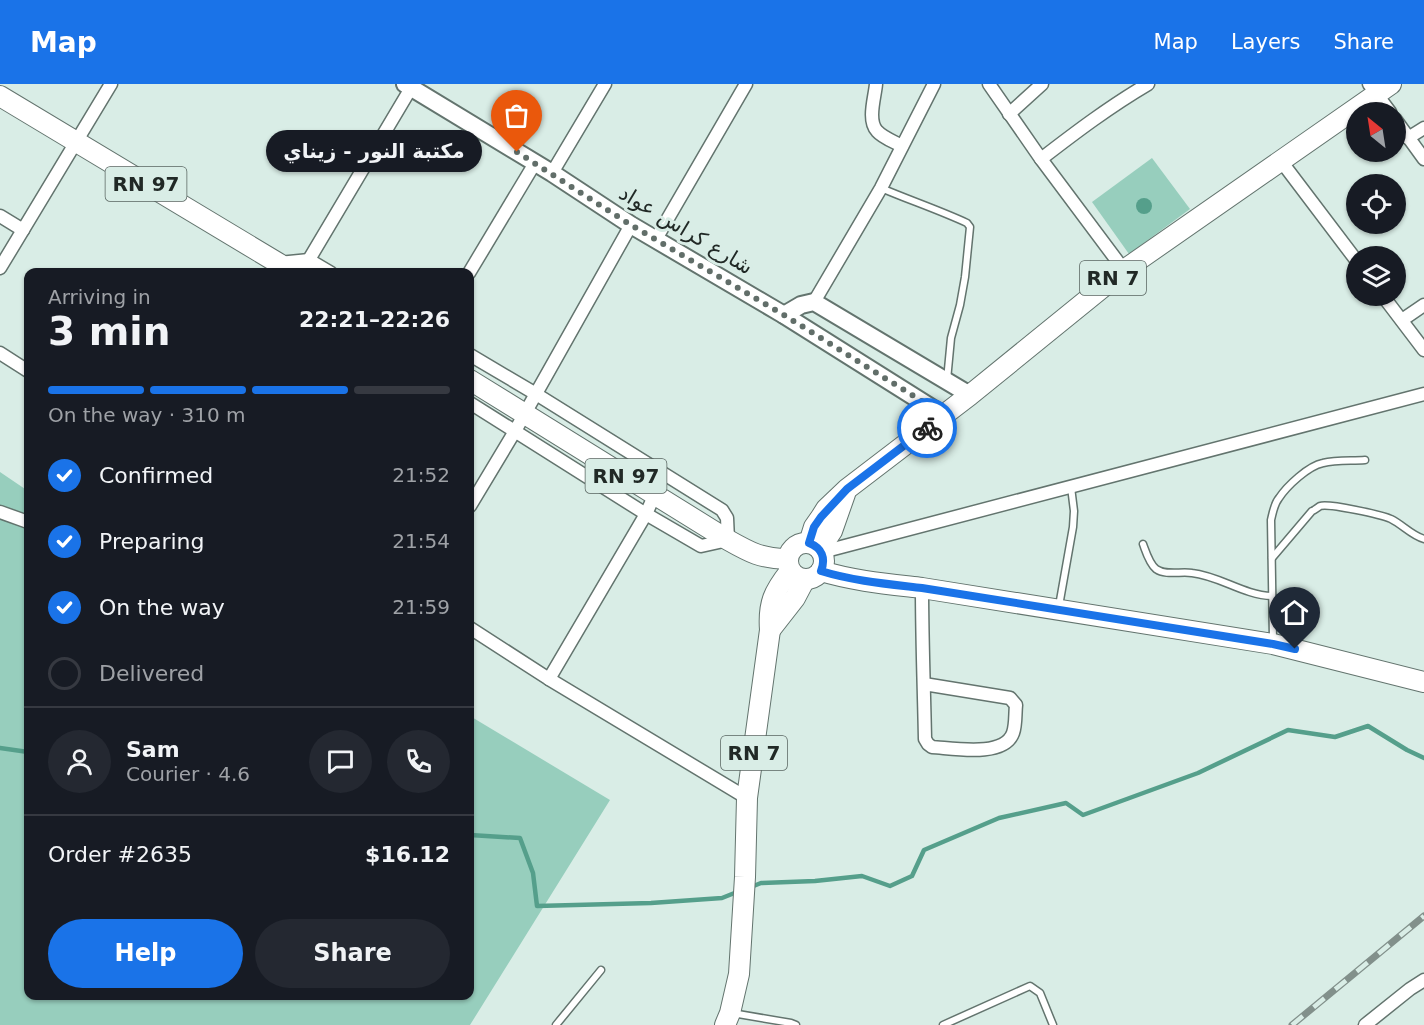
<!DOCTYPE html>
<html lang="en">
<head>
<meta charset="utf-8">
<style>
  body { margin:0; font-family:"DejaVu Sans","Noto Sans Arabic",sans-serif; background:#242831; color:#f1f3f6; height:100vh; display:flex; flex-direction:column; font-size:22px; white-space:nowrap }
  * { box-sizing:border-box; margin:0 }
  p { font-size:20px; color:#9ea1a6 }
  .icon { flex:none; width:33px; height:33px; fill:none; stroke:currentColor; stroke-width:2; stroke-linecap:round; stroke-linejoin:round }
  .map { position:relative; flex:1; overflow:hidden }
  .drawer { position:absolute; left:24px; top:184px; width:450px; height:732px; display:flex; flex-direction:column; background:#171b24; border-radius:12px; box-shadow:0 2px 4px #0004 }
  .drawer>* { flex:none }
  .needle { width:39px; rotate:330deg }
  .buttons { position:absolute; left:1346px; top:18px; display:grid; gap:12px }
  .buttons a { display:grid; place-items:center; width:60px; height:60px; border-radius:50%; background:#171b24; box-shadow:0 2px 4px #0004; font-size:30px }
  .pin { position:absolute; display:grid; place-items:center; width:51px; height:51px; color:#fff; margin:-62px -26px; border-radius:50% 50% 50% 0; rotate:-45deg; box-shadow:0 0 6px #0007 }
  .pin .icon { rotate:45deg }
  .courier { position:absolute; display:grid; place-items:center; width:60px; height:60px; margin:-30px; border:4px solid #1a73e8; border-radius:50%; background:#fff; color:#222; box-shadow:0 2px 8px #0007 }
  .bubble { position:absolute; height:42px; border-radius:21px; background:#171b24; box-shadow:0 2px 4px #0004; font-size:20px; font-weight:700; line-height:42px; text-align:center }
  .summary em { font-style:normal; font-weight:700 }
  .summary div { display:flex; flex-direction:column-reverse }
  .summary { display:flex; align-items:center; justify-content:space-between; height:102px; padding:0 24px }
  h1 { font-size:39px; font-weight:700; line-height:45px }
  .bar { display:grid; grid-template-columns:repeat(4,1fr); gap:9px 6px; align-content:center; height:72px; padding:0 24px }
  .bar i { height:8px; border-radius:4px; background:#363941 }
  .bar .on { background:#1a73e8 }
  .bar p { grid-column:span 4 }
  .line { display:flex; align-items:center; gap:15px; padding:0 24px; border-top:2px solid #363941 }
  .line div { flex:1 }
  .round { display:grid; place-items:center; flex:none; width:63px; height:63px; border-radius:32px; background:#242831 }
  ol { padding:0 24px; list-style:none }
  li { display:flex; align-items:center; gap:18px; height:66px }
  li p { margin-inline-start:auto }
  li .icon { padding:6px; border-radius:50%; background:#1a73e8; color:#fff; stroke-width:4 }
  li:last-child { color:#9ea1a6 }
  li i { width:33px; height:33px; border:3px solid #363941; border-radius:50% }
  .button { display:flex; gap:12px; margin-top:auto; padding:12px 24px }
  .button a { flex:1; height:69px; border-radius:36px; background:#1a73e8; color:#fff; font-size:24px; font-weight:700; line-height:69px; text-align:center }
  .button a+a { background:#242831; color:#f1f3f6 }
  header { display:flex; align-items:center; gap:36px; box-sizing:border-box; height:84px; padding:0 30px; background:#1a73e8; color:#fff }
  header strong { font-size:28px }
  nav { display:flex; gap:33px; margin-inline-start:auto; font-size:21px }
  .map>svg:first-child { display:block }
  .green { fill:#97cebd }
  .water { fill:#559f8b }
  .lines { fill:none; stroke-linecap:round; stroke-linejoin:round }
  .stream { stroke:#559f8b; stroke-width:4.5 }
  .service-casing { stroke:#63746e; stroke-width:9 }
  .minor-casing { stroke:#63746e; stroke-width:15 }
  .tertiary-casing { stroke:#63746e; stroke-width:20 }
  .primary-casing { stroke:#63746e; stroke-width:22 }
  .service { stroke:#fff; stroke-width:6 }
  .minor { stroke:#fff; stroke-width:12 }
  .tertiary { stroke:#fff; stroke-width:16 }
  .primary { stroke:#fff; stroke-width:20 }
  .rail-casing { stroke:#82908b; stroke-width:7 }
  .rail { stroke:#d9ede6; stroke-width:4.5; stroke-dasharray:14; stroke-linecap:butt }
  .done { stroke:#616e69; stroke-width:6; stroke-dasharray:0 10.8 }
  .route { stroke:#1a73e8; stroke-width:8 }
  .labels { text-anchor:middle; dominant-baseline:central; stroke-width:6; stroke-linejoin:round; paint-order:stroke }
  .shield { fill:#d9ede6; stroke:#586460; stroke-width:1.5 }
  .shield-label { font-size:20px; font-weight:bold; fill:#212926 }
  .street-label { font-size:21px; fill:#212926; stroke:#d9ede6 }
</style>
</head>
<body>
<header>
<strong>Map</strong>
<nav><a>Map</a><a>Layers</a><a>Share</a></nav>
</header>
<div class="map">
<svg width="1424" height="941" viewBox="0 0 1424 941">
  <rect width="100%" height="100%" fill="#d9ede6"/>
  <g class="green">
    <polygon points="1152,74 1190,125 1129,170 1092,118"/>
    <polygon points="0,388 28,407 28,912 470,912 470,632 610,716 470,941 0,941"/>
  </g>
  <circle class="water" cx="1144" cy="122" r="8"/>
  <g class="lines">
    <g class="stream">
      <polyline points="0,664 28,668"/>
      <polyline points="470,751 520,754 533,789 537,822 651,819 722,814 737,808"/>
      <polyline points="751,803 761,799 815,797 862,792 890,802 912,792 924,766 999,734 1066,719 1083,731 1198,689 1288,646 1335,653 1368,642 1407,666 1424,674"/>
    </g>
    <defs>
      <g id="service">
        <path d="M881,104C909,116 939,126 967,139L970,143L965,193L960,221L951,254L947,296"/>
        <path d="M1143,460C1146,468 1149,479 1156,485C1166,492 1181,487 1192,489C1220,492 1243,511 1272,512"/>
        <path d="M1272,474L1312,427C1313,427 1320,422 1320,422C1329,419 1382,431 1391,435C1403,441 1411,451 1424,455"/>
        <polyline points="1059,522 1073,443 1074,427 1071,403"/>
        <path d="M1273,556L1271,436C1273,428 1274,420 1279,414C1287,402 1308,382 1323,379C1336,376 1351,377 1365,376"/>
        <polyline points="732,929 791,939 796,941"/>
        <polyline points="556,941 601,886"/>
        <polyline points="943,941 1030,902 1040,909 1053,941"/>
      </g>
      <g id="minor">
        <path d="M876,0C875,13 867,36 877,47C883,54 895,58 902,62"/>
        <polyline points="989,0 1041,75 1124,186"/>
        <polyline points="1369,0 1390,28"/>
        <polyline points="1009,30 1042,0"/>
        <polyline points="1395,35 1424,75"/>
        <polyline points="1408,54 1424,44"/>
        <path d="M1041,75C1076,48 1109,23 1148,0"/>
        <polyline points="1281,77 1356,176"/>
        <polyline points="552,89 605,0"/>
        <polyline points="0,132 23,146"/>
        <polyline points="656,155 746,0"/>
        <polyline points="279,179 309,176 331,189"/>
        <polyline points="0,184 111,0"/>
        <polyline points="301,189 411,4"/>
        <polyline points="469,189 535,79"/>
        <polyline points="1383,212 1424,266"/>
        <polyline points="814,218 881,104 934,0"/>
        <polyline points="1402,236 1424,221"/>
        <polyline points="0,269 28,287"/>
        <polyline points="470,271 536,310 722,426 727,434 728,456 701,462 646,430 470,319"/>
        <polyline points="470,422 515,347 631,141"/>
        <polyline points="0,428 28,438"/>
        <polyline points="822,468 1424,310"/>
        <path d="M922,504C922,555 924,605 925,655L928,660L932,663C952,664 1004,674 1013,649C1016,641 1015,630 1016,621L1010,614L924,600"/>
        <polyline points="470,544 549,595 646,430 655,410"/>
        <polyline points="549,595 747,714"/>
        <polyline points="1365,941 1410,905 1424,896"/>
      </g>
      <g id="tertiary">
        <polyline points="405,0 552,89 631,141 784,231 943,331"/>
        <polyline points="784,231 801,221 814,218 970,311"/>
      </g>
      <g id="primary">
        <polyline points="0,12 278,179 292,189"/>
        <path d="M470,296L728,456C751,469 760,474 787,475"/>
        <circle cx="806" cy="477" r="18"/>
        <polyline points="809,459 814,443 821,433 826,425 847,405 970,311 1124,186 1391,0"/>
        <polyline points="820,465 832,447 845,410"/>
        <path d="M821,487C854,497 888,500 922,504L1273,560L1424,598"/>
        <polyline points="770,546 795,514 805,495"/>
        <path d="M725,941L730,929L739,890L745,793L747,714L770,546C768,519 774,507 790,487"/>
      </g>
    </defs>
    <use href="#service" class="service-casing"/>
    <use href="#minor" class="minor-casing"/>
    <use href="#tertiary" class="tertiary-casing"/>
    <use href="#primary" class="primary-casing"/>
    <use href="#service" class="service"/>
    <use href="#minor" class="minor"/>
    <use href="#tertiary" class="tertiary"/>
    <use href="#primary" class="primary"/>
    <defs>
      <polyline id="rail" points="1292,941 1424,832"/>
    </defs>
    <use href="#rail" class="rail-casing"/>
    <use href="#rail" class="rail"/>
  </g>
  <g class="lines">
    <polyline class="done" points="517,68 631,141 784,231 944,331 927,344"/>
    <path class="route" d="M927,344L847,405L821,433L814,443L809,459C822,464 826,474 821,487C853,497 888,500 922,504L1273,560L1295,565"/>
  </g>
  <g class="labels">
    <g class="shield">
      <rect x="105.5" y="83" width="81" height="34" rx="4.5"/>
      <rect x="1080" y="177" width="66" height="34" rx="4.5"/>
      <rect x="585.5" y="375" width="81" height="34" rx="4.5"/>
      <rect x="721" y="652" width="66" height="34" rx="4.5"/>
    </g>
    <g class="shield-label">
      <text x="146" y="100">RN 97</text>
      <text x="1113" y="194">RN 7</text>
      <text x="626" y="392">RN 97</text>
      <text x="754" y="669">RN 7</text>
    </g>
    <g class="street-label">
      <text transform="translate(686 146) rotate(31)">شارع كراس عواد</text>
    </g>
  </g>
</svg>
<div class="buttons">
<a><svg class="needle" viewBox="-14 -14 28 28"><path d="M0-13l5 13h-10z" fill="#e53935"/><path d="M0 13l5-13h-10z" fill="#9ea1a6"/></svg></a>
<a><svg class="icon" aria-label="locate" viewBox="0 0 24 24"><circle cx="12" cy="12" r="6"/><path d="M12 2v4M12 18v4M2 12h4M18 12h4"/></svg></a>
<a><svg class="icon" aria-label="layers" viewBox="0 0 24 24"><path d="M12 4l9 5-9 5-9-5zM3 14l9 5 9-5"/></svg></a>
</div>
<div class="pin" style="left:517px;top:68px;background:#ea580c"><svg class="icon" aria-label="bag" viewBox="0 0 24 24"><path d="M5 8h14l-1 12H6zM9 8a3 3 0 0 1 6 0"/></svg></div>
<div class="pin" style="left:1295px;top:565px;background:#1f2937"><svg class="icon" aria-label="home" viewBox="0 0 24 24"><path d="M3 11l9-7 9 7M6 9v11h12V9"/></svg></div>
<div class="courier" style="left:927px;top:344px"><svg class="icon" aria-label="bike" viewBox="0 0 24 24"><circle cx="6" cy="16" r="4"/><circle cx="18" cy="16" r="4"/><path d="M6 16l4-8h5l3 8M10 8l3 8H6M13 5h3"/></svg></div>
<div class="bubble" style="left:266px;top:46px;width:216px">مكتبة النور - زيناي</div>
<section class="drawer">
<div class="summary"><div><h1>3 min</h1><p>Arriving in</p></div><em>22:21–22:26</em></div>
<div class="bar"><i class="on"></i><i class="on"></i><i class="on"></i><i></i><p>On the way · 310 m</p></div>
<ol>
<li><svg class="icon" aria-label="check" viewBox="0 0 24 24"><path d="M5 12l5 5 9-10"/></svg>Confirmed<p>21:52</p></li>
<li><svg class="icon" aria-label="check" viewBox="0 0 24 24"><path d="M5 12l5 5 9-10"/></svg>Preparing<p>21:54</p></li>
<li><svg class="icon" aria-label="check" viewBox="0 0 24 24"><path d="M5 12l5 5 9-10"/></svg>On the way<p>21:59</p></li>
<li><i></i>Delivered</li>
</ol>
<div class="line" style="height:108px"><a class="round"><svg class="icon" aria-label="person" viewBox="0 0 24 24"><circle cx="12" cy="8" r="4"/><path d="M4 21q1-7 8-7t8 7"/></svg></a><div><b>Sam</b><p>Courier · 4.6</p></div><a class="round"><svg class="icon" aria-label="chat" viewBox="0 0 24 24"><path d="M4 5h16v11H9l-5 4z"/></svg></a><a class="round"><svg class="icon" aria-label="phone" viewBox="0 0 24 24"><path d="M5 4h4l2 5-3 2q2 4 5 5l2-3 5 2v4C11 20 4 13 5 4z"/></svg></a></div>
<div class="line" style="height:78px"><div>Order #2635</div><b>$16.12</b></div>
<div class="button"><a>Help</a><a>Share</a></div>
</section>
</div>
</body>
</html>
